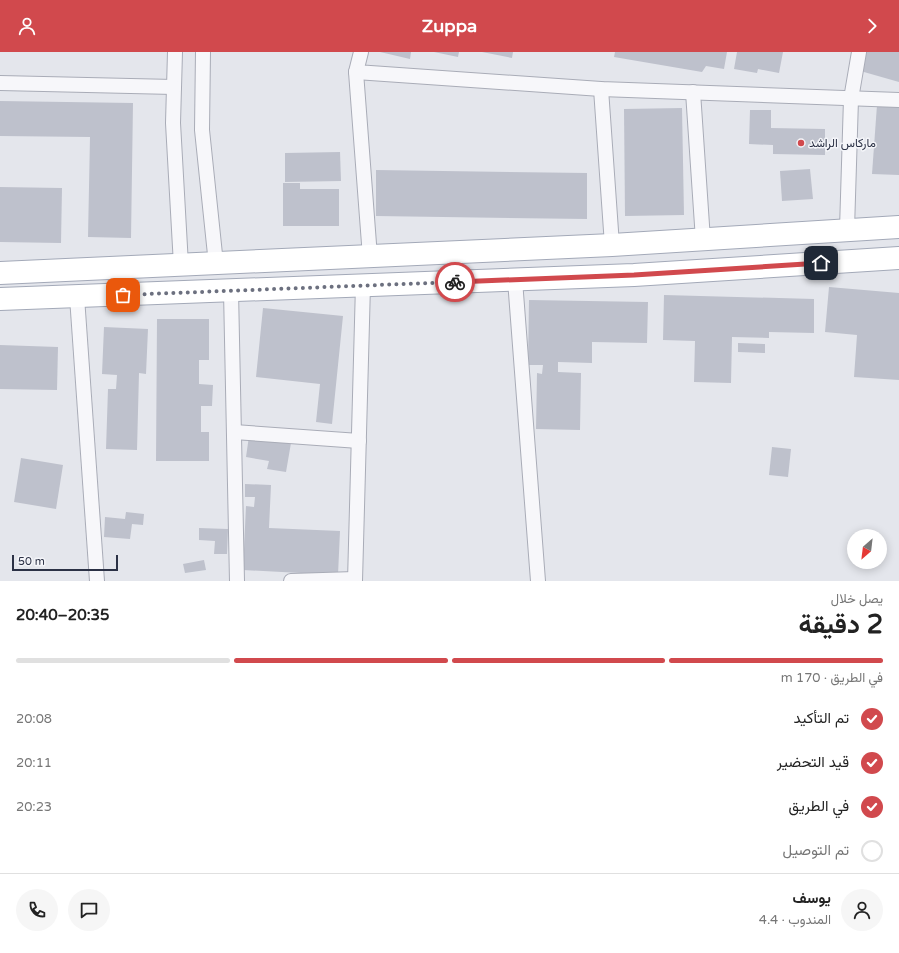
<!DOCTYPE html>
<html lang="ar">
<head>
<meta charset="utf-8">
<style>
  body { margin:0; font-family:"Varela Round",Vazirmatn,sans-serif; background:#f6f6f6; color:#222; direction:rtl; height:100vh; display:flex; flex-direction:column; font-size:15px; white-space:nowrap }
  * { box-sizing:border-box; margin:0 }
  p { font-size:13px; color:#767676 }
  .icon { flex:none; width:22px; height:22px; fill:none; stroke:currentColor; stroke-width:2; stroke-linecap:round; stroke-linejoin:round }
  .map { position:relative; height:529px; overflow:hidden; direction:ltr }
  .details { display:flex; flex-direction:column; background:#fff; flex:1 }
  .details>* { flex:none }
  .needle { width:26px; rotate:208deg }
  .tools { position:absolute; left:847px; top:477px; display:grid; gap:8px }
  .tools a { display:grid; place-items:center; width:40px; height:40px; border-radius:50%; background:#fff; box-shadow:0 2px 10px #0003; font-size:20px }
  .scale { position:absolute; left:12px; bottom:10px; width:106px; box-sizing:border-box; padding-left:4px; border:2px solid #2b3145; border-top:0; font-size:11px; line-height:14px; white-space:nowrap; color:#2b3145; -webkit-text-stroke:3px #f4f5f9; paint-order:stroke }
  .pin { position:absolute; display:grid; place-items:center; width:34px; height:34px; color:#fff; margin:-17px; border-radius:8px; box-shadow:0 2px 6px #0006 }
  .courier { position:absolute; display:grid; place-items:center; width:40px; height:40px; margin:-20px; border:3px solid #d1494d; border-radius:50%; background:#fff; color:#222; box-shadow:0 1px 5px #0007 }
  .summary em { font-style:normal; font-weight:700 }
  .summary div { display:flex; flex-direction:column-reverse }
  .summary { display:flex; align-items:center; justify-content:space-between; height:68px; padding:0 16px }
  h1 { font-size:26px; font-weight:700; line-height:30px }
  .bar { display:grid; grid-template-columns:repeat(4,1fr); gap:6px 4px; align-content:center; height:48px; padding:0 16px }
  .bar i { height:5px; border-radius:3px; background:#e0e0e0 }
  .bar .active { background:#d1494d }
  .bar p { grid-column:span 4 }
  .line { display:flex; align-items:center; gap:10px; padding:0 16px; border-top:1px solid #e0e0e0 }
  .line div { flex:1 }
  .round { display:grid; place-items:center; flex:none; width:42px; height:42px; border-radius:21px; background:#f6f6f6 }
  ol { padding:0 16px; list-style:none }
  li { display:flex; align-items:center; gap:12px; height:44px }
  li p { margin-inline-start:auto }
  li .icon { padding:4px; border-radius:50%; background:#d1494d; color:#fff; stroke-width:4 }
  li:last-child { color:#767676 }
  li i { width:22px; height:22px; border:2px solid #e0e0e0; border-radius:50% }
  header { display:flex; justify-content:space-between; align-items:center; height:52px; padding:0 16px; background:#d1494d; color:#fff; font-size:18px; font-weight:700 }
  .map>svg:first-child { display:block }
  .building { fill:#bec1cc }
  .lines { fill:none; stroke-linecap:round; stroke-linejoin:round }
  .minor-casing { stroke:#a9acb7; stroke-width:16 }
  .primary-casing { stroke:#a3a9b8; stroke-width:24 }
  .minor { stroke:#f7f7fa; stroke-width:14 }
  .primary { stroke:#fff; stroke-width:22 }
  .done { stroke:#6c707f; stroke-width:4; stroke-dasharray:0 7.2 }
  .route { stroke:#d1494d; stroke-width:5 }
  .poi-dot { fill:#d1494d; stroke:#f4f5f9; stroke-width:1.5 }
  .labels { text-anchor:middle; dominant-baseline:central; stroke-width:3; stroke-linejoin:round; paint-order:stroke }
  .poi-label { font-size:12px; fill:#2b3145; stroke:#f4f5f9; text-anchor:start }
</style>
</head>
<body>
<header><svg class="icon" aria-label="forward" viewBox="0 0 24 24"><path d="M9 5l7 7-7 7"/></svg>Zuppa<svg class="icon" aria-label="person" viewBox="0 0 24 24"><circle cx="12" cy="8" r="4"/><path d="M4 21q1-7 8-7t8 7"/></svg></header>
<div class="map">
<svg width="899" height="529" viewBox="0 0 899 529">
  <rect width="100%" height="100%" fill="#e4e6ec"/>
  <g class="building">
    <polygon points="380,0 411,0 410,7"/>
    <polygon points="434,0 459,0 458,5"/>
    <polygon points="482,0 513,0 512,6"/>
    <polygon points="615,0 727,0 724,17 706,14 702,20 614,5"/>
    <polygon points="737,0 783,0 779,21 758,17 757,21 734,17"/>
    <polygon points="863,0 899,0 899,30 857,18"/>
    <polygon points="0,49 133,51 131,186 88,185 90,85 0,84"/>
    <polygon points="877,53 899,55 899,123 872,122"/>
    <polygon points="682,56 684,163 625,164 624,57"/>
    <polygon points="750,58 771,58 771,76 825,77 825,103 773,102 773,93 749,92"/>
    <polygon points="340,100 341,129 285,130 285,101"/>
    <polygon points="810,117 813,147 782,149 780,119"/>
    <polygon points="376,118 587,121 587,167 376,164"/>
    <polygon points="283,131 300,131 300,137 339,137 339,174 283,174"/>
    <polygon points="0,135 62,136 61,191 0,190"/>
    <polygon points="829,235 899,241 899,328 854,325 857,283 825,280"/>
    <polygon points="664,243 814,247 814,281 769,280 769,286 732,285 731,331 694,330 695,289 663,288"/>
    <polygon points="529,248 648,250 647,291 592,290 592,311 558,310 558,320 581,321 580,378 536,377 537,321 542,322 543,313 528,313"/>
    <polygon points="263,256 343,264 332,372 316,370 320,332 256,325"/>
    <polygon points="157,267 209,267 209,308 199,308 199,332 213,333 212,354 201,354 201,380 209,380 209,409 156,409"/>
    <polygon points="104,275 148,277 146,322 139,321 137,398 106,397 108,337 116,337 117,323 102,322"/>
    <polygon points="738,291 765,292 765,301 738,300"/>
    <polygon points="0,293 58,295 57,338 0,337"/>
    <polygon points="249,384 291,391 286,420 267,417 269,409 246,405"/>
    <polygon points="772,395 791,397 788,425 769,423"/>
    <polygon points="21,406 63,413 56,457 14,450"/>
    <polygon points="245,432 271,433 269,476 340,479 338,523 243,518 246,454 254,455 255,445 245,445"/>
    <polygon points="126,460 144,462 143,473 132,472 130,487 104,485 105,465 125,467"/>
    <polygon points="199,476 228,477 227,502 214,502 215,489 199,488"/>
    <polygon points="204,508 206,518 185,521 183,512"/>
  </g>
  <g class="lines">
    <defs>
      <g id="minor">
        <polyline points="175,0 173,71 181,213"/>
        <polyline points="203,0 202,78 216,212"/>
        <polyline points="361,0 356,20 601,37 899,48"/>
        <polyline points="356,20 370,205"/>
        <polyline points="0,31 174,35"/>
        <polyline points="601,37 612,193"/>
        <polyline points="693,40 703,188"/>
        <polyline points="847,177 851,47 859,0"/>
        <polyline points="515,228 538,529"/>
        <polyline points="231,239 237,529"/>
        <polyline points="77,245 97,529"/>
        <polyline points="234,380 359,389"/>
        <polyline points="291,529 355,527"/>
        <polyline points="355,529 363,233"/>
      </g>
      <g id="primary">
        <polyline points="0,221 612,193 899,175"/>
        <polyline points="0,247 634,223 899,206"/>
      </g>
    </defs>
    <use href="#minor" class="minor-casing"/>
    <use href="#primary" class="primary-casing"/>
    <use href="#minor" class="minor"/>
    <use href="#primary" class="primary"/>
  </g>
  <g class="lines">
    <polyline class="done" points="123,243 455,230"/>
    <polyline class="route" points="455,230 634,223 821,211"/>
  </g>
  <circle class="poi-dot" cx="801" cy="91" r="4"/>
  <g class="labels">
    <g class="poi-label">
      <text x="809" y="91">ماركاس الراشد</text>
    </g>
  </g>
</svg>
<div class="tools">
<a><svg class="needle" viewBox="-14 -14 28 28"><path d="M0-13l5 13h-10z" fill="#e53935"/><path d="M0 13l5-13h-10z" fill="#767676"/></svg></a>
</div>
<div class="scale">50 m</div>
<div class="pin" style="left:123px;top:243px;background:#ea580c"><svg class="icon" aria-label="bag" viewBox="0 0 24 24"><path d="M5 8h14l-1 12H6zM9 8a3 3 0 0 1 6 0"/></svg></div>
<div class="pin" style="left:821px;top:211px;background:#1f2937"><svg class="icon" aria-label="home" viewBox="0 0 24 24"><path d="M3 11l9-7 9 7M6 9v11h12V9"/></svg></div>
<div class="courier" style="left:455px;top:230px"><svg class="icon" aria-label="bike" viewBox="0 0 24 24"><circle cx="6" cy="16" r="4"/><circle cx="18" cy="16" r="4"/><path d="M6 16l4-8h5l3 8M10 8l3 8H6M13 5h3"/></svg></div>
</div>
<section class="details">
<div class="summary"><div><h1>2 دقيقة</h1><p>يصل خلال</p></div><em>20:35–20:40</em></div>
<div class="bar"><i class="active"></i><i class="active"></i><i class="active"></i><i></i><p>في الطريق · 170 m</p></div>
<ol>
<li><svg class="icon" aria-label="check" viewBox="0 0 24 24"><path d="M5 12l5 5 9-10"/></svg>تم التأكيد<p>20:08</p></li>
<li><svg class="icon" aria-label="check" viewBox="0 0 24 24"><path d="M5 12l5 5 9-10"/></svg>قيد التحضير<p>20:11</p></li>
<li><svg class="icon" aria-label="check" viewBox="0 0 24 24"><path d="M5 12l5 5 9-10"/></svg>في الطريق<p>20:23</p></li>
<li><i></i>تم التوصيل</li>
</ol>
<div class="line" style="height:72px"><a class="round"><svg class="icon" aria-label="person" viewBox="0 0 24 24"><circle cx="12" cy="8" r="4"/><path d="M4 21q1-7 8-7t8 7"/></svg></a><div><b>يوسف</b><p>المندوب · 4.4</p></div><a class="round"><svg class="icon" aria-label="chat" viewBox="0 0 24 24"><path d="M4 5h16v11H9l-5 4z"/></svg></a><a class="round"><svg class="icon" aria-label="phone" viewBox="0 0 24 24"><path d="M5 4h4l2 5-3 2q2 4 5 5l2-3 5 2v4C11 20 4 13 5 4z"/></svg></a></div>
</section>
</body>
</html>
